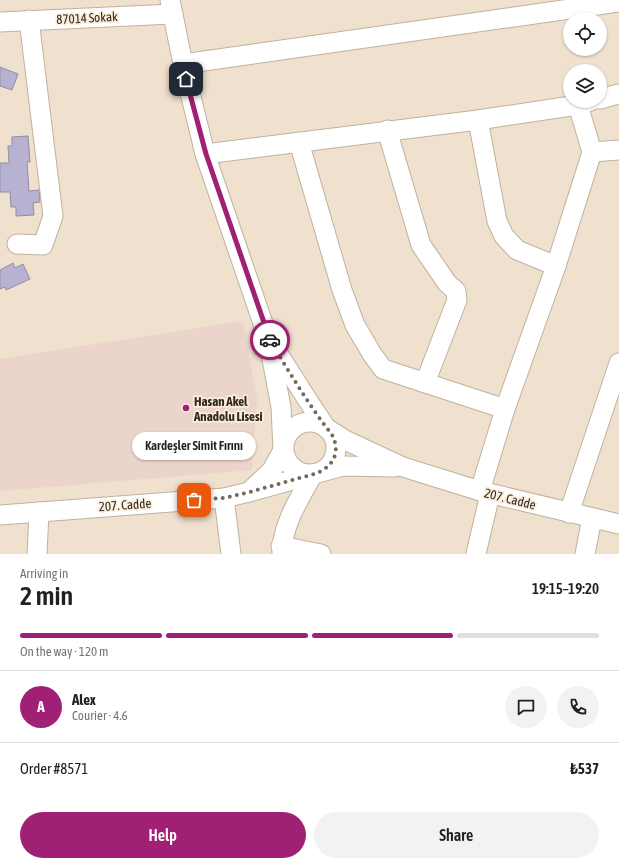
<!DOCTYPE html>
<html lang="en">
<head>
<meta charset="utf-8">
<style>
  body { margin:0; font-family:"Asap Condensed",sans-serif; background:#f2f2f2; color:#202124; height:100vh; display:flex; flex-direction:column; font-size:15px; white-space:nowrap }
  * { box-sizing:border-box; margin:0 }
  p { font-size:13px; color:#757577 }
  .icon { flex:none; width:22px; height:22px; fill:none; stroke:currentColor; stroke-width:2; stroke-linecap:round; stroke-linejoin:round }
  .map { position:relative; height:554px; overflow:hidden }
  .details { display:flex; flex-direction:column; background:#fff; flex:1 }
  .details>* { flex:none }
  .controls { position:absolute; left:563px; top:12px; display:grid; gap:8px }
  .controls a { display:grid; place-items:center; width:44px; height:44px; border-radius:50%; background:#fff; box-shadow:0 1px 3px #0004; font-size:20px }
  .pin { position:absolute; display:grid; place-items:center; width:34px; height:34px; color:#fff; margin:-17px; border-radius:8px; box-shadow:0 2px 6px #0006 }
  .courier { position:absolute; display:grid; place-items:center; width:40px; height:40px; margin:-20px; border:3px solid #9f2074; border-radius:50%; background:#fff; color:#222; box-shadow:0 1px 5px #0007 }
  .bubble { position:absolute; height:28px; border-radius:14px; background:#fff; box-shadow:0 1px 3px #0004; font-size:13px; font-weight:600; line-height:28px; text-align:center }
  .summary em { font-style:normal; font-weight:600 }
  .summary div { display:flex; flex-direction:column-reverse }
  .summary { display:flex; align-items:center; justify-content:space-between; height:68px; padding:0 20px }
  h1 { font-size:26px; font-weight:600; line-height:30px }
  .bar { display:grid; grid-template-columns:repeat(4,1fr); gap:6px 4px; align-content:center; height:48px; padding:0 20px }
  .bar i { height:5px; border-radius:3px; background:#e0e0e0 }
  .bar .on { background:#9f2074 }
  .bar p { grid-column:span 4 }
  .line { display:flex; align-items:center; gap:10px; padding:0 20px; border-top:1px solid #e0e0e0 }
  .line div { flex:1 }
  .round { display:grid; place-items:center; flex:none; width:42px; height:42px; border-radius:21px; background:#f2f2f2 }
  .button { display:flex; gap:8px; margin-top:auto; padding:8px 20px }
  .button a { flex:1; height:46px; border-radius:24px; background:#9f2074; color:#fff; font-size:16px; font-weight:600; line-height:46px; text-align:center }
  .button a+a { background:#f2f2f2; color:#202124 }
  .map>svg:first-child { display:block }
  .education { fill:#ebd4c9 }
  .building { fill:#b8b2d2; stroke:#918da1 }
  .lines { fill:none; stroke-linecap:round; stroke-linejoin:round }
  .minor-casing { stroke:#c0b19f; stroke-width:21 }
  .minor { stroke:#fff; stroke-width:19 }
  .done { stroke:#736a5f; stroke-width:4; stroke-dasharray:0 7.2 }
  .route { stroke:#9f2074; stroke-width:5 }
  .poi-dot { fill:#9f2074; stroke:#fdeedb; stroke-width:1.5 }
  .labels { text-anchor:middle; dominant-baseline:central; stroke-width:3.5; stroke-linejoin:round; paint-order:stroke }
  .street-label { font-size:13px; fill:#302a23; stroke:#fdeedb }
  .poi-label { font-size:13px; font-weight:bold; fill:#302a23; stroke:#fdeedb; text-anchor:start }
</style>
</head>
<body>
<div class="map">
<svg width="619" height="554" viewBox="0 0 619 554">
  <rect width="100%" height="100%" fill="#f0e0ce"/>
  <polygon class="education" points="243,321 257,398 252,470 0,491 0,359"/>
  <g class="building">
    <polygon points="0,67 18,74 12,90 0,86"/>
    <polygon points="28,136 30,162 27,162 29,191 39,190 40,202 33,203 34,215 16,216 16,207 11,207 10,192 0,192 0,163 9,163 8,146 12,146 12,137"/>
    <polygon points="13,263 15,268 23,264 30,279 6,290 5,287 0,289 0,270"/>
  </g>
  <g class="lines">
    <defs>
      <g id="minor">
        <polyline points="170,0 183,64 205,154 268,338 281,407 283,450 272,470 249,492"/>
        <polyline points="0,22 173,14"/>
        <polyline points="183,64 619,2"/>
        <polyline points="600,99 619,94"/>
        <polyline points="478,120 497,221 504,236 517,250 556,266"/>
        <polyline points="387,130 421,245 447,283 456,291 457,300 425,383"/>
        <polyline points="299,142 342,290 355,325 372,354 383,369 505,409"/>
        <polyline points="592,152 619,150"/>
        <polyline points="205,154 478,120 578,105 591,101"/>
        <polyline points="17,244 43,245 53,216 29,20"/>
        <polyline points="274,347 305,396 326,428 345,440 403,467 480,491 619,524"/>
        <circle cx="310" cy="448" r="26"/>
        <polyline points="480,491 505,409 556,266 592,152 578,105"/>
        <polyline points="224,498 231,554"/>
        <polyline points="569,513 619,363"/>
        <polyline points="0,515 224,498 249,492 343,466 395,467"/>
        <polyline points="281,546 321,554"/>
        <polyline points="37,554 39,512"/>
        <path d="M282,554C281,527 300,497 313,474"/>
        <polyline points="476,554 490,494"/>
        <polyline points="585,554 592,518"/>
      </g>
    </defs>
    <use href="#minor" class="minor-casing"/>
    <use href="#minor" class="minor"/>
  </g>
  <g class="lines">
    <path class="done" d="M194,500L224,498L250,492L314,474C327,470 339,459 335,443C334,436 330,432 326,427C319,418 312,407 305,397C293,378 281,359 270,340"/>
    <polyline class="route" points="186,79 206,154 270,340"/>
  </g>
  <circle class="poi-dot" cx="186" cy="408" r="4"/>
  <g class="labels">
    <g class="street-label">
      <text transform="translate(87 18) rotate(-3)">87014 Sokak</text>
      <text transform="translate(510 499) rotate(14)">207. Cadde</text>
      <text transform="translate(125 505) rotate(-4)">207. Cadde</text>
    </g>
    <g class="poi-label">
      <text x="194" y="401">Hasan Akel<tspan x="194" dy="15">Anadolu Lisesi</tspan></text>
    </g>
  </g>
</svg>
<div class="controls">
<a><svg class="icon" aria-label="locate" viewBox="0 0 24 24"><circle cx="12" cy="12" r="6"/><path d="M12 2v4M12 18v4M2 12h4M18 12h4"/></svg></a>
<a><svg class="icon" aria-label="layers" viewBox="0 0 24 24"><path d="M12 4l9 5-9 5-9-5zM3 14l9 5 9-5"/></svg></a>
</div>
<div class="pin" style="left:194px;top:500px;background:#ea580c"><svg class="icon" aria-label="bag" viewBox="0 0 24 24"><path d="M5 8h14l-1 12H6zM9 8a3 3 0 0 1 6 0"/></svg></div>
<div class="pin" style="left:186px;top:79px;background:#1f2937"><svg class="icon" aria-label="home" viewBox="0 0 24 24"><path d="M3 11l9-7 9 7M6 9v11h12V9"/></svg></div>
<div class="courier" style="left:270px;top:340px"><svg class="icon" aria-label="car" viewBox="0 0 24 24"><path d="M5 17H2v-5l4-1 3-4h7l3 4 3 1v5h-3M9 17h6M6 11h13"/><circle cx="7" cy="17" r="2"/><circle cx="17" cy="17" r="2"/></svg></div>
<div class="bubble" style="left:132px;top:432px;width:124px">Kardeşler Simit Fırını</div>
</div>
<section class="details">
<div class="summary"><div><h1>2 min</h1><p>Arriving in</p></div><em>19:15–19:20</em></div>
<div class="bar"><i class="on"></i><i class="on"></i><i class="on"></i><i></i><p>On the way · 120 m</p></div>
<div class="line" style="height:72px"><b class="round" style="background:#9f2074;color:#fff">A</b><div><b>Alex</b><p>Courier · 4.6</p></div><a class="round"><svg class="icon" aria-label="chat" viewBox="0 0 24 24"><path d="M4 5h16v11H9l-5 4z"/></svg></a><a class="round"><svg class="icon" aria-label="phone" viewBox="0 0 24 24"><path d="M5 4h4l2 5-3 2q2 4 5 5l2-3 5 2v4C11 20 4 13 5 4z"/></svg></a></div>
<div class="line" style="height:52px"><div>Order #8571</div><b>₺537</b></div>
<div class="button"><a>Help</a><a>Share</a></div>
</section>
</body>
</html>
